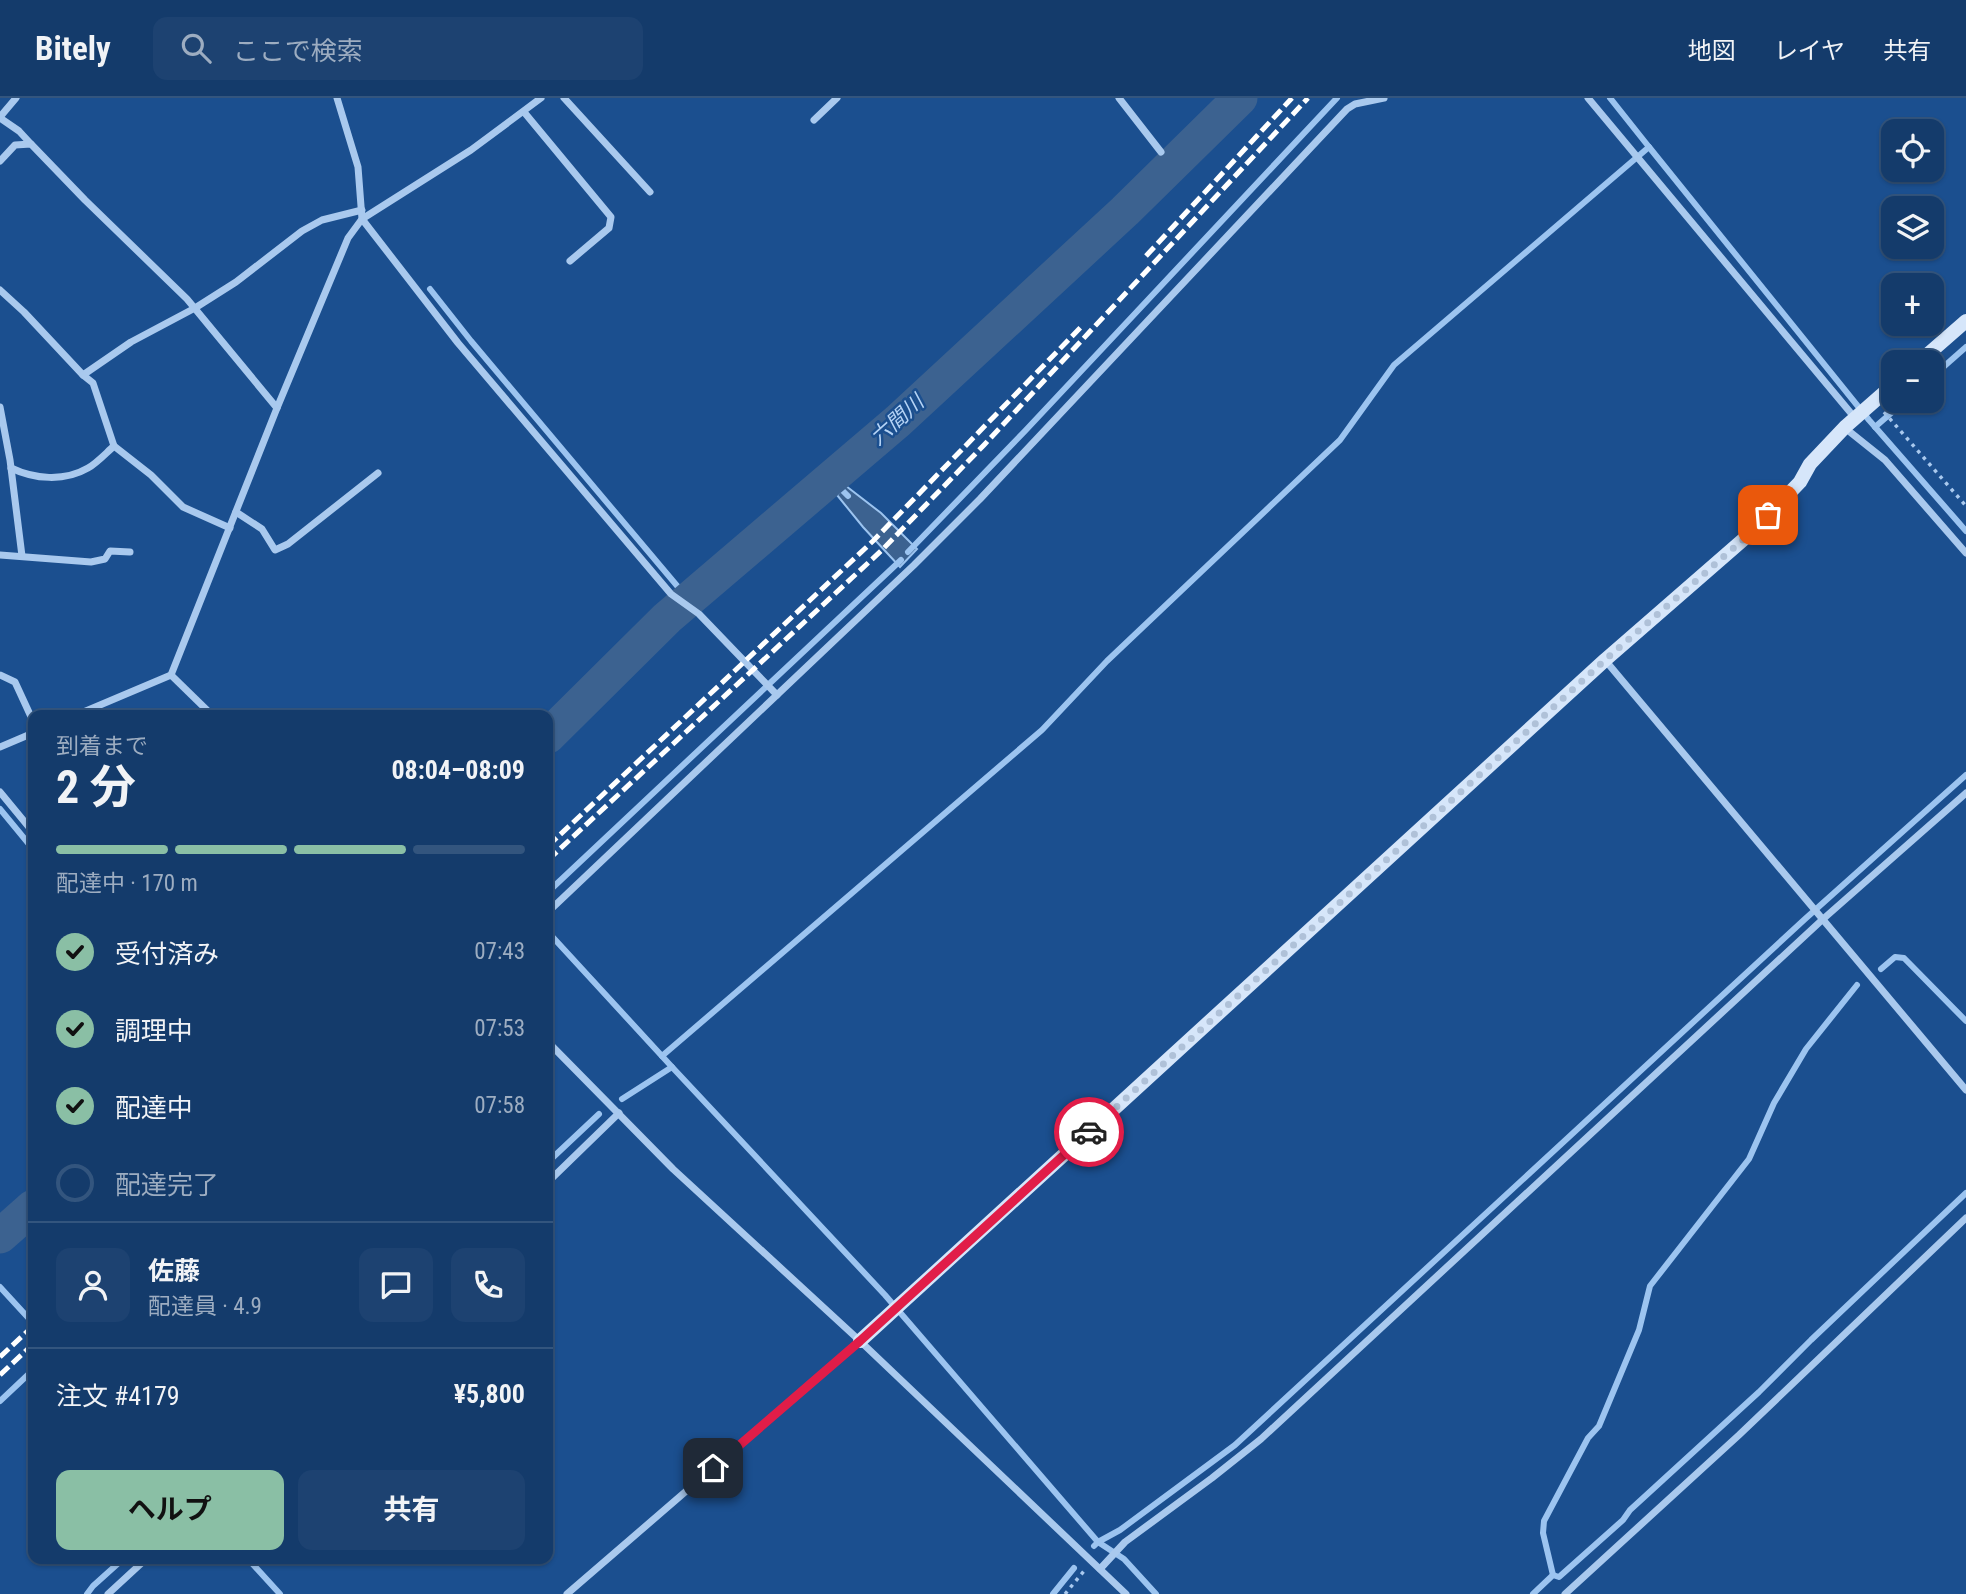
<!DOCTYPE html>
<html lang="ja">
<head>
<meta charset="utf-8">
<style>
  body { margin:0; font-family:"Roboto Condensed","Noto Sans JP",sans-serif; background:#1d4271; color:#f1f3f6; height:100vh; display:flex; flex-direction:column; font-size:26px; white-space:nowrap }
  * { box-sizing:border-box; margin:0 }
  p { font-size:23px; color:#9dadc1 }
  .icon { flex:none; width:38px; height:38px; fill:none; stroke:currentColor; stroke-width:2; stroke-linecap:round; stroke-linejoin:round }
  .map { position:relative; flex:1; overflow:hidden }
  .drawer { position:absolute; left:28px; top:612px; width:525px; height:854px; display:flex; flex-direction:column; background:#143b6b; border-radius:14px; box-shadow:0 2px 5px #0004,0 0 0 2px #33557e }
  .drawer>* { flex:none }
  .tools { position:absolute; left:1881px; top:21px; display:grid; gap:14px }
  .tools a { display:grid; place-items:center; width:63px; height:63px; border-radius:14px; background:#143b6b; box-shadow:0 2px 5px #0004,0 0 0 2px #33557e; font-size:35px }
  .pin { position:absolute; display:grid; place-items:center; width:60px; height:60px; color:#fff; margin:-30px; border-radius:14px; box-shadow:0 4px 10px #0006 }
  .courier { position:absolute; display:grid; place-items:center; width:70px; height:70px; margin:-35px; border:5px solid #e11d48; border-radius:50%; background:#fff; color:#222; box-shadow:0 2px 9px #0007 }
  .summary em { font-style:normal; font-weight:700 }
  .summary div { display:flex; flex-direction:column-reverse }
  .summary { display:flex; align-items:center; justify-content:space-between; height:119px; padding:0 28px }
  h1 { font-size:46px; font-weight:700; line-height:52px }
  .bar { display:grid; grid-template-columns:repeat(4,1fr); gap:10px 7px; align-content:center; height:84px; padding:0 28px }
  .bar i { height:9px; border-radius:5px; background:#33557e }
  .bar .on { background:#8abfa5 }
  .bar p { grid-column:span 4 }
  .line { display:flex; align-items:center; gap:18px; padding:0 28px; border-top:2px solid #33557e }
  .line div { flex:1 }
  .round { display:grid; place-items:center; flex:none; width:74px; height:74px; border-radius:14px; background:#1d4271 }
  ol { padding:0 28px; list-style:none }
  li { display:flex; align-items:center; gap:21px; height:77px }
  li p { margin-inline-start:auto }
  li .icon { padding:7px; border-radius:50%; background:#8abfa5; color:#111; stroke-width:4 }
  li:last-child { color:#9dadc1 }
  li i { width:38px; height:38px; border:4px solid #33557e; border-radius:50% }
  .button { display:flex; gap:14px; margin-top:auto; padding:14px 28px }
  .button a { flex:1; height:80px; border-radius:14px; background:#8abfa5; color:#111; font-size:28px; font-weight:700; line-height:80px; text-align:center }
  .button a+a { background:#1d4271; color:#f1f3f6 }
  header { display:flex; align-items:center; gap:42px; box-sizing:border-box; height:98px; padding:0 35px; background:#143b6b; border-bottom:2px solid #33557e }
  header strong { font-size:33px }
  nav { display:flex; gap:38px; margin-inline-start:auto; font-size:24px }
  .search { width:490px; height:63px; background:#1d4271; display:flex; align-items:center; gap:18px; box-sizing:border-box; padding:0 24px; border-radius:14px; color:#9dadc1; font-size:26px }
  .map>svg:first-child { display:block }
  .water { fill:#3c6290; stroke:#9cc4f0; stroke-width:2 }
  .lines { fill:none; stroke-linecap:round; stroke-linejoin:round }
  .stream { stroke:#9cc4f0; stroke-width:6 }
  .river { stroke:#3c6290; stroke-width:35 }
  .path { stroke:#a9c9ee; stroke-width:3.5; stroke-dasharray:3.5 5; stroke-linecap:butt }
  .street { stroke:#a9c9ee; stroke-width:7 }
  .secondary { stroke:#d6e6fa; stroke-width:14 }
  .rail { stroke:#fff; stroke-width:5; stroke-dasharray:12 5; stroke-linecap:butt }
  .done { stroke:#afc1d8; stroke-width:7; stroke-dasharray:0 12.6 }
  .route { stroke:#e11d48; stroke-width:9 }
  .labels { text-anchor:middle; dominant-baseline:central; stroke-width:5; stroke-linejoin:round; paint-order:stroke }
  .water-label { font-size:21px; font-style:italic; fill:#b5d3f5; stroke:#1b4f8f }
</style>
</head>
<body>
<header>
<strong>Bitely</strong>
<div class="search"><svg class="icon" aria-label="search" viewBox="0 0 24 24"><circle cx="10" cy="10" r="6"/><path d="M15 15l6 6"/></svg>ここで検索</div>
<nav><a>地図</a><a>レイヤ</a><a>共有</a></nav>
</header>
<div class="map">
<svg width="1966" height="1496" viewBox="0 0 1966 1496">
  <rect width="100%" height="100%" fill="#1b4f8f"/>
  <polygon class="water" points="846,388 881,415 917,451 900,469 863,429 837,397"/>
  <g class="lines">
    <g class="stream">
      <polyline points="1649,49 1869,322 1966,433"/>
      <polyline points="430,191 471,243 689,502"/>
      <polyline points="1932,279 1966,249"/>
      <polyline points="1875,329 1905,303"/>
      <polyline points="830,380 848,398"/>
      <polyline points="908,454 1025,333 1337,0"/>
      <polyline points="0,711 33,751"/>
      <polyline points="548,794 901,462"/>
      <polyline points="548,834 672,969 622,1001"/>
      <polyline points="1881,871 1895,859 1904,860 1966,923"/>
      <polyline points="662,958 1042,632 1107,563 1340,342 1394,267 1649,49 1610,0"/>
      <polyline points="672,969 885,1197 1098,1444 1124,1461 1156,1496"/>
      <polyline points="548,1064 599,1016"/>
      <polyline points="0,1189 33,1225"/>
      <polyline points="0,1303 33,1272"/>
      <polyline points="1094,1448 1098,1444 1120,1432 1235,1347 1805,821 1966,677"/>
      <polyline points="248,1461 280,1496"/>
      <polyline points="1553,1477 1543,1435 1544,1423 1588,1340 1599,1328 1639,1232 1650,1188 1749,1061 1774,1005 1806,951 1857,887"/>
      <polyline points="87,1496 93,1488 123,1461"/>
      <polyline points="1053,1496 1074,1470"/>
      <polyline points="1533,1496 1553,1477 1559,1479 1623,1422 1630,1412 1759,1294 1811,1242 1966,1095"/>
    </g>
    <g class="river">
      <polyline points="548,638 667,520 898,323 1125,113 1240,0"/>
      <polyline points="0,1138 33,1109"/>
    </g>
    <g class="path">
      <polyline points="1884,314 1966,408"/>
      <polyline points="1065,1496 1084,1473"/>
    </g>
    <g class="street">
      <polyline points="337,0 358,69 362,121 458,245 671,496 699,516 777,597"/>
      <polyline points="564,0 650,94"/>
      <polyline points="1119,0 1161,54"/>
      <polyline points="1588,0 1855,320"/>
      <polyline points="524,14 611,119 609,130 570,163"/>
      <polyline points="0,19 16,0"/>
      <polyline points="0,20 19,33 31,46"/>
      <polyline points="814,22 837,0"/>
      <polyline points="0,63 15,47 31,46 85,102 187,201 277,310"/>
      <polyline points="0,192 24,214 83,277 131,244 195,210 236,184 302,133 322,122 362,112"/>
      <polyline points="0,309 10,362 22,458"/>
      <polyline points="1845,330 1885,362 1966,455"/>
      <polyline points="114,348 151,377 183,409 230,430"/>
      <path d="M11,370C34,381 64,384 88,370C97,365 106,355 114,348L93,285L83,277"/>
      <polyline points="236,414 262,431 275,452 288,446 378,375"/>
      <polyline points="0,457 91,464 105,461 110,453 130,454"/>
      <polyline points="1605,562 1966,992"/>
      <polyline points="0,577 15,584 33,623"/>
      <polyline points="171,577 213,618"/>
      <polyline points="74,618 171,577 277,310 348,140 362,121 471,52 541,0"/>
      <polyline points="0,649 33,635"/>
      <polyline points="0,694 33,734"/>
      <polyline points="548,814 914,467 980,401 1347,11 1355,6 1384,0"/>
      <polyline points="548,944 673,1071 860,1243 1126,1496"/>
      <polyline points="548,1084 619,1015"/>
      <polyline points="1100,1471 1125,1444 1212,1380 1261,1341 1822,822 1966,695"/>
      <polyline points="108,1496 146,1461"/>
      <polyline points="567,1496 860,1243"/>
      <polyline points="1565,1496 1739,1337 1966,1120"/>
    </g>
    <g class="secondary">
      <polyline points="1919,264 1966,223"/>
      <polyline points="860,1243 1605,562 1752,434 1800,384 1810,366 1845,329 1894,286"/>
    </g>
    <g class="rail">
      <polyline points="1146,158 1292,0"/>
      <polyline points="548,748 873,443 1082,228"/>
      <polyline points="548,762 882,452 984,347 1308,0"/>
      <polyline points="0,1259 33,1228"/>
      <polyline points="0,1277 33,1246"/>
    </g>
  </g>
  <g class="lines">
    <polyline class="done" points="1089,1034 1605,562 1752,434 1768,417"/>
    <polyline class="route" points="713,1370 860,1243 1089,1034"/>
  </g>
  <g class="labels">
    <g class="water-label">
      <text transform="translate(897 322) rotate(-42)">六間川</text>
    </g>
  </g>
</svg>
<div class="tools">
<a><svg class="icon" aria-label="locate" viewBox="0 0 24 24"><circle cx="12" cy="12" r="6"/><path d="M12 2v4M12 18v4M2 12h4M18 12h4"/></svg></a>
<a><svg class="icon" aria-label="layers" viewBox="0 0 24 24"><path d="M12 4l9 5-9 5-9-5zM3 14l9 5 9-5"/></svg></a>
<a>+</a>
<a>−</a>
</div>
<div class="pin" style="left:1768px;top:417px;background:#ea580c"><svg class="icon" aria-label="bag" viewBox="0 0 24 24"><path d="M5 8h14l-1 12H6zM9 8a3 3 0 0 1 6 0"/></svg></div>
<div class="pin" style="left:713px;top:1370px;background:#1f2937"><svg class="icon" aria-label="home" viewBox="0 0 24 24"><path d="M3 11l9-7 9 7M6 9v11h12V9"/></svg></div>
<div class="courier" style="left:1089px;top:1034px"><svg class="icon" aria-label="car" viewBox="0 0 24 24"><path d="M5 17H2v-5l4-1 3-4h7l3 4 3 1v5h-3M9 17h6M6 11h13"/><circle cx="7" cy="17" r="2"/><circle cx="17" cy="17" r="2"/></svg></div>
<section class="drawer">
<div class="summary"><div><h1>2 分</h1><p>到着まで</p></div><em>08:04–08:09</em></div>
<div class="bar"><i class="on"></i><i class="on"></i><i class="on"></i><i></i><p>配達中 · 170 m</p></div>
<ol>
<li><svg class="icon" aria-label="check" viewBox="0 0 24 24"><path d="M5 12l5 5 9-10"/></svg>受付済み<p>07:43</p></li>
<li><svg class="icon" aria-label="check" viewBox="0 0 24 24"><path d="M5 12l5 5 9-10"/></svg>調理中<p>07:53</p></li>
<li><svg class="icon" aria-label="check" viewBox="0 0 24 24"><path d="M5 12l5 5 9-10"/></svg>配達中<p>07:58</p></li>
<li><i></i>配達完了</li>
</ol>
<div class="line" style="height:126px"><a class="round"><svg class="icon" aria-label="person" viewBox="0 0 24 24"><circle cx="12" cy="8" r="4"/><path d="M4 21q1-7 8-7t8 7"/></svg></a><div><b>佐藤</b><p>配達員 · 4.9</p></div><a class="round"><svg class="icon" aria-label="chat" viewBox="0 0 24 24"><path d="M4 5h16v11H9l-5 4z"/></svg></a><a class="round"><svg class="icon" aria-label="phone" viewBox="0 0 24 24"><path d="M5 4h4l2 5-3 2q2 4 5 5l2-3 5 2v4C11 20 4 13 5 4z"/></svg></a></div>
<div class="line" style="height:91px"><div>注文 #4179</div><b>¥5,800</b></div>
<div class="button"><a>ヘルプ</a><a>共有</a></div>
</section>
</div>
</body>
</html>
